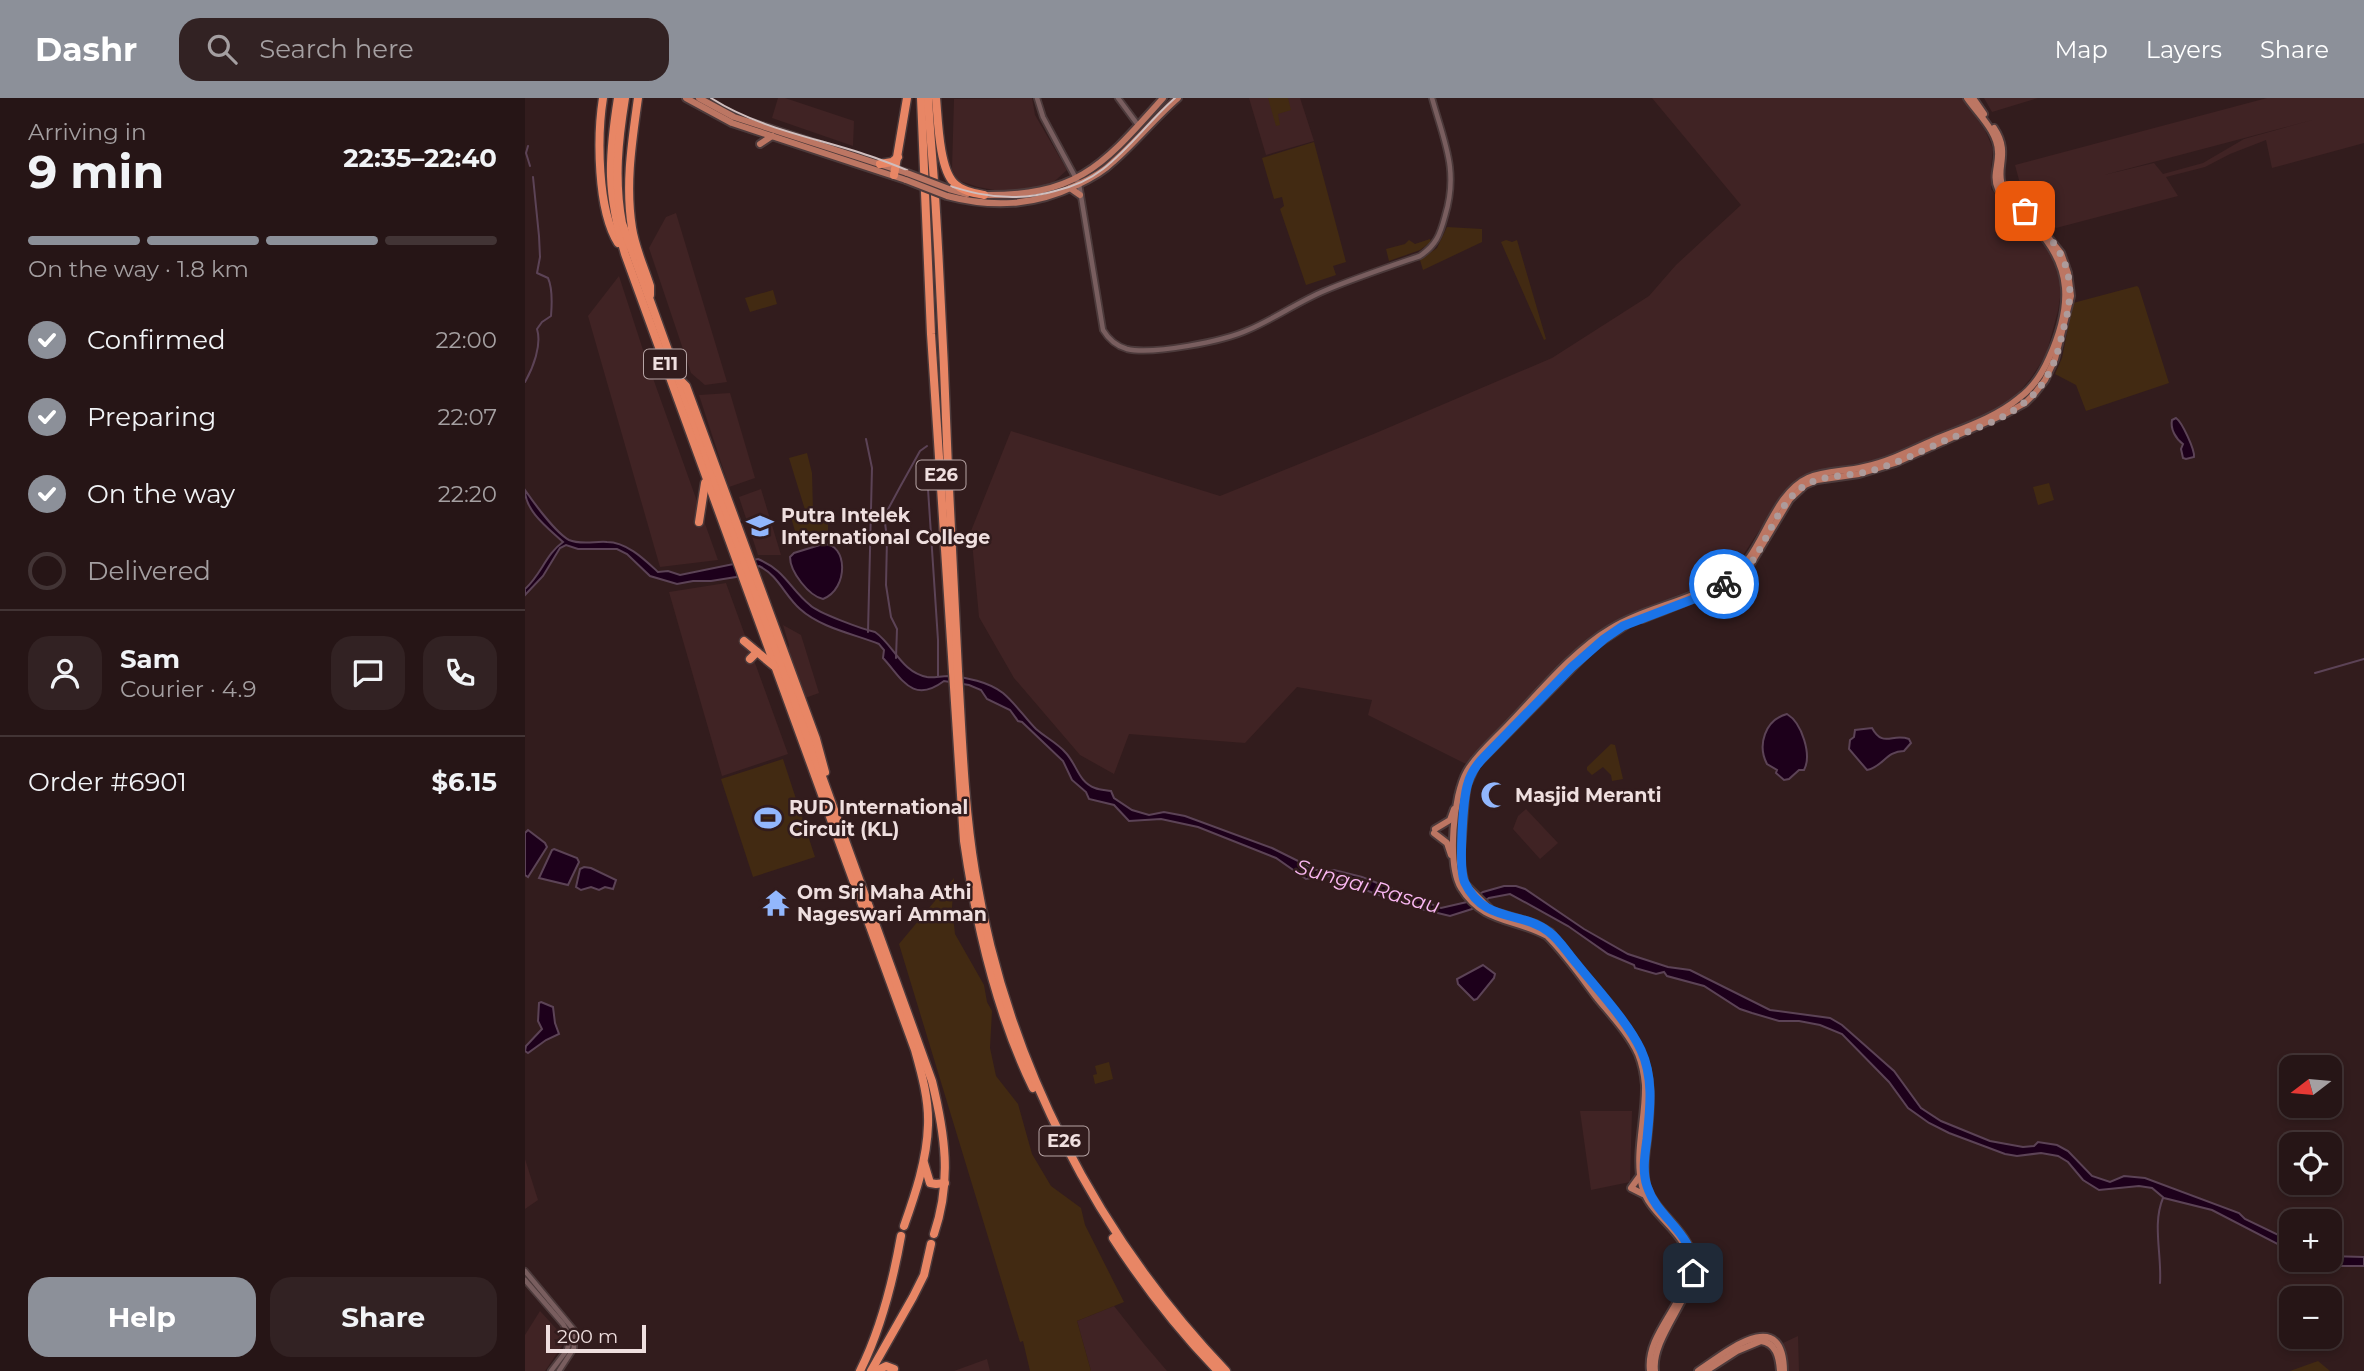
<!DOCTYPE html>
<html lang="en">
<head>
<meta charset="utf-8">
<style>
  body { margin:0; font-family:Montserrat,sans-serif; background:#322223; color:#f1f3f6; height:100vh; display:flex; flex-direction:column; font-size:26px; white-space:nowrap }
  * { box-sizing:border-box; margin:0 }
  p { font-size:23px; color:#a49fa1 }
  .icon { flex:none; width:38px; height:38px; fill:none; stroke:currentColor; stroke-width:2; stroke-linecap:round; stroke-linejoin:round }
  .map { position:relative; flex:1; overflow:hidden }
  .drawer { display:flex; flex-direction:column; background:#261516; width:525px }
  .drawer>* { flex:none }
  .needle { width:46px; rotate:254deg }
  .tools { position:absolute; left:1754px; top:957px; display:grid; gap:14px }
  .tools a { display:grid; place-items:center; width:63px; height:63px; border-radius:14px; background:#261516; box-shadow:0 4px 10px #0003,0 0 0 2px #423435; font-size:35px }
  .scale { position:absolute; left:21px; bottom:18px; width:100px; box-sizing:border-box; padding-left:7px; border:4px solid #efdfdf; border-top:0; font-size:19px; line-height:24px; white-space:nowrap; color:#efdfdf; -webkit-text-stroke:5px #321c1d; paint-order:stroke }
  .pin { position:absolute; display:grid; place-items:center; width:60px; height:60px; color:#fff; margin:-30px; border-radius:14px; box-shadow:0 4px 10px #0006 }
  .courier { position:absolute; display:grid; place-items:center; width:70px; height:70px; margin:-35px; border:5px solid #1a73e8; border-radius:50%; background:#fff; color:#222; box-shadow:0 2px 9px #0007 }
  .headline em { font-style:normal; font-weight:700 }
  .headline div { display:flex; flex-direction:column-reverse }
  .headline { display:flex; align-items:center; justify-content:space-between; height:119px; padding:0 28px }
  h1 { font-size:46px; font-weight:700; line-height:52px }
  .bar { display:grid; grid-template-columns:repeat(4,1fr); gap:10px 7px; align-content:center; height:84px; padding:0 28px }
  .bar i { height:9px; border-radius:5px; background:#423435 }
  .bar .selected { background:#8c9099 }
  .bar p { grid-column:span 4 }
  .line { display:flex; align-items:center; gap:18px; padding:0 28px; border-top:2px solid #423435 }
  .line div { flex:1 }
  .round { display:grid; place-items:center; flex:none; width:74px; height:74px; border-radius:21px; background:#322223 }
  ol { padding:0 28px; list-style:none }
  li { display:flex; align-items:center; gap:21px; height:77px }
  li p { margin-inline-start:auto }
  li .icon { padding:7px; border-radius:50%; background:#8c9099; color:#fff; stroke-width:4 }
  li:last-child { color:#a49fa1 }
  li i { width:38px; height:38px; border:4px solid #423435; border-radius:50% }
  .button { display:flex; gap:14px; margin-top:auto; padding:14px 28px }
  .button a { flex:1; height:80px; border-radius:21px; background:#8c9099; color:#fff; font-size:28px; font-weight:700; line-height:80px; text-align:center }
  .button a+a { background:#322223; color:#f1f3f6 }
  header { display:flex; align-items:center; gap:42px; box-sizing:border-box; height:98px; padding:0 35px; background:#8c9099; color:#fff }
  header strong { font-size:33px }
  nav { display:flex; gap:38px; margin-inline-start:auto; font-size:24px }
  .search { width:490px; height:63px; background:#322223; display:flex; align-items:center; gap:18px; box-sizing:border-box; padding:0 24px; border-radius:21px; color:#a49fa1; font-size:26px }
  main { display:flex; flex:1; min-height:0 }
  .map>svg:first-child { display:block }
  .built { fill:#402324; fill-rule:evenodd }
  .green { fill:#422a12 }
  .water { fill:#1d001b; stroke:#5c4356; stroke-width:2 }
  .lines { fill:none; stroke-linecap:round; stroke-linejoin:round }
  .stream { stroke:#5c4356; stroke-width:2 }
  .minor-casing { stroke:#4c3a3b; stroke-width:8 }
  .major-casing { stroke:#4c3a3b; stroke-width:10 }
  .highway-casing { stroke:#4c3a3b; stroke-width:11 }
  .minor { stroke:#795e5f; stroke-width:4.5 }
  .major { stroke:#bc7663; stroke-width:6 }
  .highway { stroke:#e88665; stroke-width:8 }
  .rail { stroke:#cfbebe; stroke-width:2 }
  .major-bridge-casing { stroke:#4c3a3b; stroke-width:10; stroke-linecap:butt }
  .major-bridge { stroke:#bc7663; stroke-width:6 }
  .done { stroke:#ad9b9b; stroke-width:7; stroke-dasharray:0 12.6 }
  .route { stroke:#1a73e8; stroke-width:9 }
  .labels { text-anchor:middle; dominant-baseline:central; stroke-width:5; stroke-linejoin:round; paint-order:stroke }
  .shield { fill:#321c1d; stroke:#b6a4a5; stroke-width:2 }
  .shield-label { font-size:18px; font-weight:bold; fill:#efdfdf }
  .poi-label { font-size:19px; font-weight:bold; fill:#efdfdf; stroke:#321c1d; text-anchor:start }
  .water-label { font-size:21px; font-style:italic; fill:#fab7f2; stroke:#321c1d }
</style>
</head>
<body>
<header>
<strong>Dashr</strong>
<div class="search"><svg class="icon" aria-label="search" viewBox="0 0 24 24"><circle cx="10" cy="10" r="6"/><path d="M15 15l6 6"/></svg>Search here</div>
<nav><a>Map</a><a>Layers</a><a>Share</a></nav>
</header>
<main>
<section class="drawer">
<div class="headline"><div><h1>9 min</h1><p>Arriving in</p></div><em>22:35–22:40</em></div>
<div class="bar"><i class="selected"></i><i class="selected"></i><i class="selected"></i><i></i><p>On the way · 1.8 km</p></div>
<ol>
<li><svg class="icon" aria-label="check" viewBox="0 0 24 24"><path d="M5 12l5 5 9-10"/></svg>Confirmed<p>22:00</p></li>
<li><svg class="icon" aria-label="check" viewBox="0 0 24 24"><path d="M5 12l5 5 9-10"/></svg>Preparing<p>22:07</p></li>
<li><svg class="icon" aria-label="check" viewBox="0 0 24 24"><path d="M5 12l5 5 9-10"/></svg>On the way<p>22:20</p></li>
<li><i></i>Delivered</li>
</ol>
<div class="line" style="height:126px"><a class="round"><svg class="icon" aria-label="person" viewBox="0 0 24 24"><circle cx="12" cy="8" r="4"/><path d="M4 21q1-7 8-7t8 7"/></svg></a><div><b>Sam</b><p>Courier · 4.9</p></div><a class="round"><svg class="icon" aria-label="chat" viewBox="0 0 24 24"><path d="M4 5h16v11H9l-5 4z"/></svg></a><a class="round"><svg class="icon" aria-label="phone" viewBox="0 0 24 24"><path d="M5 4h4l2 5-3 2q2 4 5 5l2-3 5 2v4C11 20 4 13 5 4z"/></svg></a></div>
<div class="line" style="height:91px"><div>Order #6901</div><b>$6.15</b></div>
<div class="button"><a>Help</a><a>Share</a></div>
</section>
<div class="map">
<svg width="1839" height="1273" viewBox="0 0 1839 1273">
  <rect width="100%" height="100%" fill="#321c1d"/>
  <g class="built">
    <polygon points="253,0 260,0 329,23 328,48 247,20"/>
    <polygon points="507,0 510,17 542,72 523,89 506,93 480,94 453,89 432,82 427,71 429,1"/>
    <polygon points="724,0 775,0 789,43 741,57"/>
    <polygon points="1127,0 1437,0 1460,32 1468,51 1466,69 1466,91 1480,108 1510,134 1524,152 1533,174 1536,193 1533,213 1521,257 1506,280 1490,299 1463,315 1381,350 1350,362 1284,375 1262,390 1211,468 1187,484 1106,515 1078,531 1043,559 941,666 843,617 847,602 772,589 720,645 604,636 589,676 555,657 489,580 454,519 446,433 486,333 695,398 851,335 1027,260 1124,198 1151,167 1216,107"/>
    <polygon points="1459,0 1513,0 1467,14"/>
    <path d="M1742,0H1839V45L1747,70L1741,42L1705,56L1680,69L1641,79L1653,98L1531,130L1498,97L1490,67ZM1791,21L1719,41L1678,65L1638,76L1629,65L1579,77Z"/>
    <polygon points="151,115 202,284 180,287 166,275 124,150 141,119"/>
    <polygon points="94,178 119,255 193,462 135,469 63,218"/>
    <polygon points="205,295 230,380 204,389 174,297"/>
    <polygon points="236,391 256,457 233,457 214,399"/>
    <polygon points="201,485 263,656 197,678 144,494"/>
    <polygon points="258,527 276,537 294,595 280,600 263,554 264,547"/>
    <polygon points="1001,711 1033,745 1015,761 988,731 993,718"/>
    <polygon points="1055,1013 1107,1013 1105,1084 1066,1092"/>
    <polygon points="0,1061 13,1102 0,1111"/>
    <polygon points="589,1208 619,1246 642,1273 566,1273 552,1223"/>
    <polygon points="15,1213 37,1237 37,1248 20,1273 0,1273 0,1237"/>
    <polygon points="1273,1238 1274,1273 1264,1273 1258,1245"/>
    <polygon points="462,1261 465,1273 429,1273"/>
  </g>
  <g class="green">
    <polygon points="743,0 763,0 766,12 753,16 755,27 751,28"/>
    <polygon points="789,44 821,164 808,168 811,177 781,187 755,111 759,108 757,99 749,101 737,60"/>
    <polygon points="922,129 957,131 957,144 898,172 895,162 912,150"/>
    <polygon points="905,141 906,144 895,152 864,163 861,151 880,146 884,142 890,146"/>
    <polygon points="981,142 987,144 992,142 1021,241 1019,242 976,144"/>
    <polygon points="1612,188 1614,190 1644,285 1561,313 1551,287 1530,276 1537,260 1548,205"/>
    <polygon points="248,192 252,206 225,214 220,200"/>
    <polygon points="282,355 287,375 288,413 282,415 303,413 303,438 274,447 266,419 281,415 264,360"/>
    <polygon points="1524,385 1529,402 1513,407 1508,389"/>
    <polygon points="1086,646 1090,647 1098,681 1087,683 1086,677 1078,669 1067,677 1062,672 1062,669"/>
    <polygon points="258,661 290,759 228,779 196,681"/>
    <polygon points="429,780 427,809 430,836 459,887 462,904 467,913 465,950 471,978 493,1006 507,1056 526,1088 556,1110 560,1127 599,1204 552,1223 566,1273 505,1273 498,1243 495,1244 374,846"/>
    <polygon points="584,964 588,981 570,986 568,977 572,976 570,968"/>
    <polygon points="1793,1263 1805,1273 1765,1273"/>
  </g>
  <g class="water">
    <path d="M1651,320C1657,324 1670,352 1669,359L1661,361L1658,360L1656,351L1658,346C1651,341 1645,331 1647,322Z"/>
    <path d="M0,392C9,405 31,435 44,442C55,447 71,443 82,444C102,444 120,462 133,474L143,473L155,477L233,461C260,472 265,491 285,507C293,515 337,531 350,534C369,547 376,574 402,579C408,580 416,578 423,578C441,579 464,584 478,595C491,606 500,620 511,631C520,639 532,645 540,654C552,666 553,684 570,690C575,692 581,692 586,693L589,700L607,712L624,717L639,714L660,718L747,750L791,772H809L837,779L916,810L942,804L958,794L979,788H991L1000,791L1059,831L1103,856L1143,869L1165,872L1245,912L1305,920L1317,927L1369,973L1396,1010L1416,1023L1465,1043L1498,1049L1509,1048L1513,1044L1532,1047L1543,1053L1567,1078L1585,1084L1599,1078L1620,1080L1714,1115L1720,1121L1766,1143V1153L1687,1112L1639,1100L1627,1090L1614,1088L1574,1092L1558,1082L1543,1064L1533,1058L1516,1055L1492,1058L1480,1056L1424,1035L1404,1025L1383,1010L1364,984L1317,936L1295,927L1274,923H1254L1227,915L1215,911L1179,888L1142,878L1139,874L1131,876L1110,870L1109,867L1083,856L1043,828L985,796L964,800L947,811L925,818L896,811L848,795L813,780L803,778L781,781L751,760L673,729L636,721L604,723L589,707L564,701L561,694L547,682L538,663L497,624L493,623L485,612L462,601L456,592L444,587L419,583C387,607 376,579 358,560L359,552L354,546C329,536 296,530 275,511C260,498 253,477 234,468L211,479L186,483H168L152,486L125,478L102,456L92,451H53L41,447L35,450L18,478L0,497V491C16,477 21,456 38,444C23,430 0,413 0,392Z"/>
    <path d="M298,446C323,445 324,491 298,501C284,498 265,474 265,459L269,455Z"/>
    <path d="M1262,616C1277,625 1287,657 1279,672H1274L1264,681L1259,682L1251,675L1252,672L1242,666C1232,647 1240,622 1262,616Z"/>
    <path d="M1347,630C1358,650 1367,635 1384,641L1386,645L1379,653C1361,653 1358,669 1342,672L1324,651L1325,642L1329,639L1330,632Z"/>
    <polygon points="3,732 20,745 22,749 3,779 0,777 0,735"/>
    <polygon points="29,751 52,760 54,764 43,787 14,780 27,752"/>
    <polygon points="59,769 66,770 91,782 88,791 80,789 74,792 66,789 56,792 51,789 55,771"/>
    <polygon points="958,867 970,876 969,880 952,901 949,902 933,886 932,881"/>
    <polygon points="16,904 28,909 30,925 34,936 21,942 3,955 0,953 1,948 17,931 13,923 14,905"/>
    <polygon points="1804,1158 1839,1159 1839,1168 1801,1168 1783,1162 1804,1162"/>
  </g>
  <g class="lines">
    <g class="stream">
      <polyline points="3,48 1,55 5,68"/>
      <path d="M0,284C8,270 17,247 12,231L17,224L26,218C27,206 28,191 23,180L12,175L15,159L14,138L8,79"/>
      <polyline points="341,341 347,370 343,534"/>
      <polyline points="403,391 413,542 413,578"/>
      <polyline points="371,560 372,531 366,519 361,487 362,440 360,425 361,415 375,389 395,353 402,348"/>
      <polyline points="1790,575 1839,561"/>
      <path d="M1635,1185C1637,1157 1627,1126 1638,1100"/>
    </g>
    <defs>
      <g id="minor">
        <path d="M512,0L518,19L554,86L578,232C584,242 591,248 602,251C628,257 699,243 723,232C749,221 773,204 799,193C830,180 863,169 895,158C911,147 915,137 920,118C934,72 919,44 907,0"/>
        <polyline points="593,0 613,27"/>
        <polyline points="0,1173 49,1232 49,1250 34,1273"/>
        <polyline points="0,1182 38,1226 45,1239 42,1252 26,1273"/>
      </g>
      <g id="major">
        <polyline points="161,0 207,25 381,82"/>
        <polyline points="174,0 209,19 382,75"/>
        <polyline points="1448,0 1459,16"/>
        <path d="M1469,30C1491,63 1458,75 1491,106"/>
        <polyline points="235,46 247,38"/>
        <polyline points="545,90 555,97"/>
        <polyline points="424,91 442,96"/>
        <path d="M456,97C553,99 578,67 638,0"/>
        <path d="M422,98C468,110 509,108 552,87C565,81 578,74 588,64C611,44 630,20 653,0"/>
        <path d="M1117,521C1157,505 1196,494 1227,464L1265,401L1280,387L1292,382L1334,376L1370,365L1482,315L1500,305L1510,295L1520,282L1530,261L1546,198L1543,175L1536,155L1512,125"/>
        <path d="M1101,527L1069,548L951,667L942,687L940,700L935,764L940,786L967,813L1011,826L1025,834L1102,930C1129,968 1127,999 1122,1043C1120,1057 1118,1072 1121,1086C1130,1119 1173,1135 1168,1174C1163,1204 1126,1243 1130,1273"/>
        <polyline points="910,731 925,722 929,711"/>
        <polyline points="909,735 922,745 926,757"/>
        <polyline points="1114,1079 1106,1090 1118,1096"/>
        <path d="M1125,1273C1120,1234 1166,1203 1164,1164C1162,1133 1124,1118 1117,1088C1109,1056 1121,1020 1120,987C1119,976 1117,966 1113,956C1104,936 1086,917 1072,900C1056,879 1041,857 1022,838C990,820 958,826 936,790C922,766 928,697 942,673C952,656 970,641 984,626C1013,596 1049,552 1085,531C1121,509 1165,504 1200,480C1209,475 1217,468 1224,460C1242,435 1254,393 1283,380C1301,372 1320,374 1339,369C1363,364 1387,352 1409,342C1438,330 1470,320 1494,300C1508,290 1517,276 1524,260C1547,209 1549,168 1508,127C1496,115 1481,106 1473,91C1467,78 1474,67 1473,54C1473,34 1453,16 1442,0"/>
        <path d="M1173,1273C1200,1255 1258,1206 1259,1273"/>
        <path d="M1181,1273L1212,1253L1236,1243C1251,1245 1254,1259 1255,1273"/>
      </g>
      <g id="highway">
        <path d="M78,0C72,38 72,111 93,145"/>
        <path d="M93,0C83,63 82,94 100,156L390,952C397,977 404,1002 403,1027C402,1062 390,1097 379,1128"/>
        <path d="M100,0C93,43 89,82 97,125L407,983C420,1036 427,1083 409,1136"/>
        <path d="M113,0C107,44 100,86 107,130C110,150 119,169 125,188V197"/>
        <path d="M396,0L406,236L439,743C451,826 471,914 508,990"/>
        <path d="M403,0C405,38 409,76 411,114C416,200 420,285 423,370C426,438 430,505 433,573C437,640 439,708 450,774C481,961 570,1136 701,1273"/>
        <path d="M411,0C413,21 414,70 429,85C437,93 449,95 459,97"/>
        <polyline points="355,66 367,64 373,59"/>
        <polyline points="369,77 382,0"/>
        <polyline points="153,280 161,288 291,641 300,674"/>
        <polyline points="174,424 180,385"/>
        <polyline points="219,543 249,568"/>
        <polyline points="225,561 232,554"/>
        <polyline points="399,1065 405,1085 411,1086 420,1085"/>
        <path d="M588,1140C619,1188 653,1232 693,1273"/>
        <path d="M335,1273C356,1231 368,1183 376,1138"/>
        <polyline points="346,1273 388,1199 399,1177 406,1146"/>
        <polyline points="351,1273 361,1268 369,1271"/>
      </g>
    </defs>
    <use href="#minor" class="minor-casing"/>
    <use href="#major" class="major-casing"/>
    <use href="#highway" class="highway-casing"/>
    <use href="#minor" class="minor"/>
    <use href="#major" class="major"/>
    <use href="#highway" class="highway"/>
    <path class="rail" d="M186,0C231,29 286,39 336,55C402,76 457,114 530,93C547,89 564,82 578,71C605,50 625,22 650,0"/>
    <defs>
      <g id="major-bridge">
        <polyline points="382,75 424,91"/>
        <polyline points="381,82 422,98"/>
      </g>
    </defs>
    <use href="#major-bridge" class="major-bridge-casing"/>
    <use href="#major-bridge" class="major-bridge"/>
  </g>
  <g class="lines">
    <path class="done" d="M1199,486C1209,480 1221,472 1228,462C1244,439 1254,404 1279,388C1298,376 1324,379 1345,373C1371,366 1395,354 1419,343C1445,332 1478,323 1500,304C1508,298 1516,289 1521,280C1532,263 1535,244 1540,225C1554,174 1536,148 1500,113"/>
    <path class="route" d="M1168,1175C1170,1133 1133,1123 1122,1088C1117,1073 1120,1056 1122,1041C1125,1011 1129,980 1116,952C1103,924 1072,891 1052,866C1043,856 1035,842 1024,834C996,812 960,826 940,785C933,772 938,700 943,685C946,674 952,666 960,658L1047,569L1079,541L1098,528L1179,497L1199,486"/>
  </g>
  <defs>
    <symbol id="university-bare" viewBox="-9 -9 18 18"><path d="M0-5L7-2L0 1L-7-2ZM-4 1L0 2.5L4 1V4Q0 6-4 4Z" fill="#92b7fd" stroke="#321c1d" stroke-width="2.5" paint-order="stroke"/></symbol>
    <symbol id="mosque-bare" viewBox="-9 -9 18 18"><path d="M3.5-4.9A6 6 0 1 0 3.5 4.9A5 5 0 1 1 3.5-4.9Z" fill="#92b7fd" stroke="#321c1d" stroke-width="2.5" paint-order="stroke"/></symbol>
    <symbol id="stadium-bare" viewBox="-9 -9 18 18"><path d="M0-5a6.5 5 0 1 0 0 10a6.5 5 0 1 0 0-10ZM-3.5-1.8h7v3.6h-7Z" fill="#92b7fd" stroke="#321c1d" stroke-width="2.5" paint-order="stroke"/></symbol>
    <symbol id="temple-bare" viewBox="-9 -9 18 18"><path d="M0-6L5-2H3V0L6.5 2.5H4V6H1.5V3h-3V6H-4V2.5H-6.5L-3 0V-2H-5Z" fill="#92b7fd" stroke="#321c1d" stroke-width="2.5" paint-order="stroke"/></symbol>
  </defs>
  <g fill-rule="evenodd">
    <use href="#university-bare" x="216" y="409" width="38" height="38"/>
    <use href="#mosque-bare" x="950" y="678" width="38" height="38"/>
    <use href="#stadium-bare" x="224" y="701" width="38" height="38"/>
    <use href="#temple-bare" x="232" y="786" width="38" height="38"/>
  </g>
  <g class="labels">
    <g class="shield">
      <rect x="119" y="251.5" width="42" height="29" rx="5"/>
      <rect x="391.5" y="362.5" width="49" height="29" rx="5"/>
      <rect x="514.5" y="1028.5" width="49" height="29" rx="5"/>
    </g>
    <g class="shield-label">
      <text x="140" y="266">E11</text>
      <text x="416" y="377">E26</text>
      <text x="539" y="1043">E26</text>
    </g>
    <g class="poi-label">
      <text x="256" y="417">Putra Intelek<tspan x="256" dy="22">International College</tspan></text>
      <text x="990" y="697">Masjid Meranti</text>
      <text x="264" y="709">RUD International<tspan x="264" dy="22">Circuit (KL)</tspan></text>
      <text x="272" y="794">Om Sri Maha Athi<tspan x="272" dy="22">Nageswari Amman</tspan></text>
    </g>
    <g class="water-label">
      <text transform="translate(843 788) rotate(16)">Sungai Rasau</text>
    </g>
  </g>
</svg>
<div class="tools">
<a><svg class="needle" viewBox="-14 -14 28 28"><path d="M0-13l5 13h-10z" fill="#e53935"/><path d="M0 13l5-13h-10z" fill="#a49fa1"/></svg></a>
<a><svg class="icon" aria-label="locate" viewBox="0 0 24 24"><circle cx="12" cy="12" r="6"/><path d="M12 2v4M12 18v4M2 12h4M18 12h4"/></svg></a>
<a>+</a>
<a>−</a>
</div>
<div class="scale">200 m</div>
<div class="pin" style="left:1500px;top:113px;background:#ea580c"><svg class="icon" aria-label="bag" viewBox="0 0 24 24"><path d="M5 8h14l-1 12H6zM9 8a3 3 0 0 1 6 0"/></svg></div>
<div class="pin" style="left:1168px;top:1175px;background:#1f2937"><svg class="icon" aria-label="home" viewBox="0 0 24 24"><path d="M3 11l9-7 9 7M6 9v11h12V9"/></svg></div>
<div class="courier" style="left:1199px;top:486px"><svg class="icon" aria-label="bike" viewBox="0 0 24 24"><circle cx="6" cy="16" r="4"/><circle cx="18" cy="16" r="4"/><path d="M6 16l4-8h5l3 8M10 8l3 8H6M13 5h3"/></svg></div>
</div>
</main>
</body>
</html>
